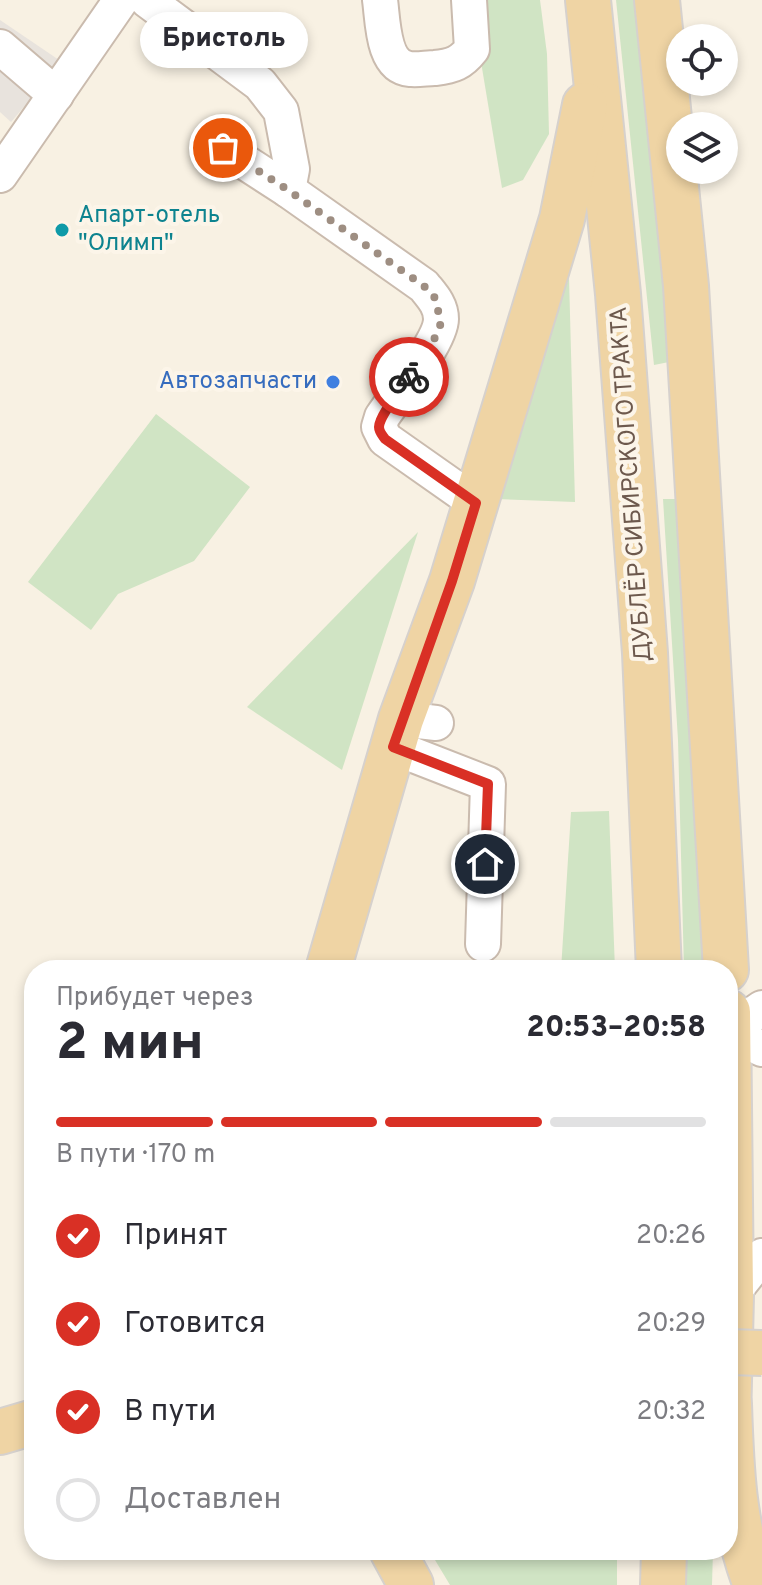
<!DOCTYPE html>
<html lang="ru">
<head>
<meta charset="utf-8">
<style>
  body { margin:0; font-family:Overpass,sans-serif; background:#f2f2f3; color:#2b2b33; height:100vh; display:flex; flex-direction:column; font-size:30px; white-space:nowrap }
  * { box-sizing:border-box; margin:0 }
  p { font-size:26px; color:#7c7c81 }
  .icon { flex:none; width:44px; height:44px; fill:none; stroke:currentColor; stroke-width:2; stroke-linecap:round; stroke-linejoin:round }
  .map { position:relative; flex:1; overflow:hidden }
  .side { position:absolute; left:24px; top:960px; width:714px; height:600px; display:flex; flex-direction:column; background:#fff; border-radius:32px; box-shadow:0 4px 12px #0003 }
  .side>* { flex:none }
  .controls { position:absolute; left:666px; top:24px; display:grid; gap:16px }
  .controls a { display:grid; place-items:center; width:72px; height:72px; border-radius:50%; background:#fff; box-shadow:0 4px 12px #0003; font-size:40px }
  .pin { position:absolute; display:grid; place-items:center; width:68px; height:68px; color:#fff; margin:-34px; border:4px solid #fff; border-radius:50%; box-shadow:0 2px 8px #0007 }
  .courier { position:absolute; display:grid; place-items:center; width:80px; height:80px; margin:-40px; border:6px solid #d93025; border-radius:50%; background:#fff; color:#222; box-shadow:0 2px 10px #0007 }
  .bubble { position:absolute; height:56px; border-radius:28px; background:#fff; box-shadow:0 4px 12px #0003; font-size:26px; font-weight:800; line-height:56px; text-align:center }
  .overview em { font-style:normal; font-weight:800 }
  .overview div { display:flex; flex-direction:column-reverse }
  .overview { display:flex; align-items:center; justify-content:space-between; height:136px; padding:0 32px }
  h1 { font-size:52px; font-weight:800; line-height:60px }
  .bar { display:grid; grid-template-columns:repeat(4,1fr); gap:12px 8px; align-content:center; height:96px; padding:0 32px }
  .bar i { height:10px; border-radius:6px; background:#e1e1e2 }
  .bar .active { background:#d93025 }
  .bar p { grid-column:span 4 }
  ol { padding:0 32px; list-style:none }
  li { display:flex; align-items:center; gap:24px; height:88px }
  li p { margin-inline-start:auto }
  li .icon { padding:8px; border-radius:50%; background:#d93025; color:#fff; stroke-width:4 }
  li:last-child { color:#7c7c81 }
  li i { width:44px; height:44px; border:4px solid #e1e1e2; border-radius:50% }
  .map>svg:first-child { display:block }
  .industrial { fill:#e8e3dd }
  .green { fill:#d0e4c4 }
  .lines { fill:none; stroke-linecap:round; stroke-linejoin:round }
  .minor-casing { stroke:#cabbae; stroke-width:38 }
  .major-casing { stroke:#d6d1cd; stroke-width:48 }
  .minor { stroke:#fff; stroke-width:34 }
  .major { stroke:#efd4a4; stroke-width:44 }
  .major-bridge-casing { stroke:#d6d1cd; stroke-width:48; stroke-linecap:butt }
  .major-bridge { stroke:#efd4a4; stroke-width:44 }
  .done { stroke:#9e8e82; stroke-width:8; stroke-dasharray:0 14.4 }
  .route { stroke:#d93025; stroke-width:10 }
  .culture-dot { fill:#0f9aa8; stroke:#fcf5e9; stroke-width:3 }
  .shop-dot { fill:#3f7fe0; stroke:#fcf5e9; stroke-width:3 }
  .labels { text-anchor:middle; dominant-baseline:central; stroke-width:8; stroke-linejoin:round; paint-order:stroke }
  .culture-label { font-size:24px; fill:#0d838f; stroke:#fcf5e9; text-anchor:start }
  .shop-label { font-size:24px; fill:#366cbe; stroke:#fcf5e9; text-anchor:end }
  .street-label { font-size:24px; fill:#6d594d; stroke:#fcf5e9 }
</style>
</head>
<body>
<div class="map">
<svg width="762" height="1585" viewBox="0 0 762 1585">
  <rect width="100%" height="100%" fill="#f8f1e3"/>
  <polygon class="industrial" points="0,20 62,62 11,122 0,112"/>
  <g class="green">
    <polygon points="485,0 540,0 547,54 549,134 523,180 502,188 482,68"/>
    <polygon points="616,0 641,0 674,361 654,365"/>
    <polygon points="569,277 575,502 496,499"/>
    <polygon points="156,414 250,487 194,561 118,594 91,630 28,582"/>
    <polygon points="663,499 684,499 711,970 684,970 678,740"/>
    <polygon points="418,532 342,770 247,707"/>
    <polygon points="609,811 615,970 561,970 571,812"/>
    <polygon points="429,1550 617,1550 617,1585 450,1585"/>
    <polygon points="686,1550 713,1550 712,1585 685,1585"/>
  </g>
  <g class="lines">
    <defs>
      <g id="minor">
        <polyline points="147,0 260,84 281,111 292,169 288,190"/>
        <path d="M380,0C383,20 382,67 410,69C418,70 427,68 435,68C453,66 461,63 472,49L469,0"/>
        <polyline points="0,47 56,95"/>
        <path d="M223,148L288,190L424,286C432,296 441,305 441,319C441,341 396,396 382,417L379,427L385,439L476,503"/>
        <polyline points="0,175 121,0"/>
        <polyline points="401,719 436,723"/>
        <polyline points="393,747 488,784 483,944"/>
        <polyline points="762,1008 729,1031 762,1049"/>
        <polyline points="731,1295 762,1256"/>
      </g>
      <g id="major">
        <polyline points="588,0 618,294 645,653 659,970"/>
        <polyline points="657,0 686,286 726,970"/>
        <polyline points="328,970 401,719 452,581 562,219 585,105"/>
        <polyline points="728,1012 731,1295 728,1423"/>
        <path d="M729,1404C731,1466 733,1527 756,1585"/>
        <polyline points="0,1432 34,1422"/>
        <polyline points="392,1550 411,1585"/>
        <polyline points="663,1585 664,1550"/>
      </g>
    </defs>
    <use href="#minor" class="minor-casing"/>
    <use href="#major" class="major-casing"/>
    <use href="#minor" class="minor"/>
    <use href="#major" class="major"/>
    <defs>
      <polyline id="major-bridge" points="728,1352 762,1353"/>
    </defs>
    <use href="#major-bridge" class="major-bridge-casing"/>
    <use href="#major-bridge" class="major-bridge"/>
  </g>
  <g class="lines">
    <polyline class="done" points="223,148 288,190 401,270 424,286 435,298 441,323 433,342 409,377"/>
    <path class="route" d="M409,377C402,388 379,416 379,427C379,432 383,436 385,439L476,503L452,581L393,747L488,784L485,864"/>
  </g>
  <circle class="culture-dot" cx="62" cy="230" r="8"/>
  <circle class="shop-dot" cx="333" cy="382" r="8"/>
  <g class="labels">
    <g class="culture-label">
      <text x="78" y="216">Апарт-отель<tspan x="78" dy="28">"Олимп"</tspan></text>
    </g>
    <g class="shop-label">
      <text x="317" y="382">Автозапчасти</text>
    </g>
    <g class="street-label">
      <text transform="translate(632 484) rotate(-94)">ДУБЛЁР СИБИРСКОГО ТРАКТА</text>
    </g>
  </g>
</svg>
<div class="controls">
<a><svg class="icon" aria-label="locate" viewBox="0 0 24 24"><circle cx="12" cy="12" r="6"/><path d="M12 2v4M12 18v4M2 12h4M18 12h4"/></svg></a>
<a><svg class="icon" aria-label="layers" viewBox="0 0 24 24"><path d="M12 4l9 5-9 5-9-5zM3 14l9 5 9-5"/></svg></a>
</div>
<div class="pin" style="left:223px;top:148px;background:#ea580c"><svg class="icon" aria-label="bag" viewBox="0 0 24 24"><path d="M5 8h14l-1 12H6zM9 8a3 3 0 0 1 6 0"/></svg></div>
<div class="pin" style="left:485px;top:864px;background:#1f2937"><svg class="icon" aria-label="home" viewBox="0 0 24 24"><path d="M3 11l9-7 9 7M6 9v11h12V9"/></svg></div>
<div class="courier" style="left:409px;top:377px"><svg class="icon" aria-label="bike" viewBox="0 0 24 24"><circle cx="6" cy="16" r="4"/><circle cx="18" cy="16" r="4"/><path d="M6 16l4-8h5l3 8M10 8l3 8H6M13 5h3"/></svg></div>
<div class="bubble" style="left:140px;top:12px;width:168px">Бристоль</div>
<section class="side">
<div class="overview"><div><h1>2 мин</h1><p>Прибудет через</p></div><em>20:53–20:58</em></div>
<div class="bar"><i class="active"></i><i class="active"></i><i class="active"></i><i></i><p>В пути · 170 m</p></div>
<ol>
<li><svg class="icon" aria-label="check" viewBox="0 0 24 24"><path d="M5 12l5 5 9-10"/></svg>Принят<p>20:26</p></li>
<li><svg class="icon" aria-label="check" viewBox="0 0 24 24"><path d="M5 12l5 5 9-10"/></svg>Готовится<p>20:29</p></li>
<li><svg class="icon" aria-label="check" viewBox="0 0 24 24"><path d="M5 12l5 5 9-10"/></svg>В пути<p>20:32</p></li>
<li><i></i>Доставлен</li>
</ol>
</section>
</div>
</body>
</html>
